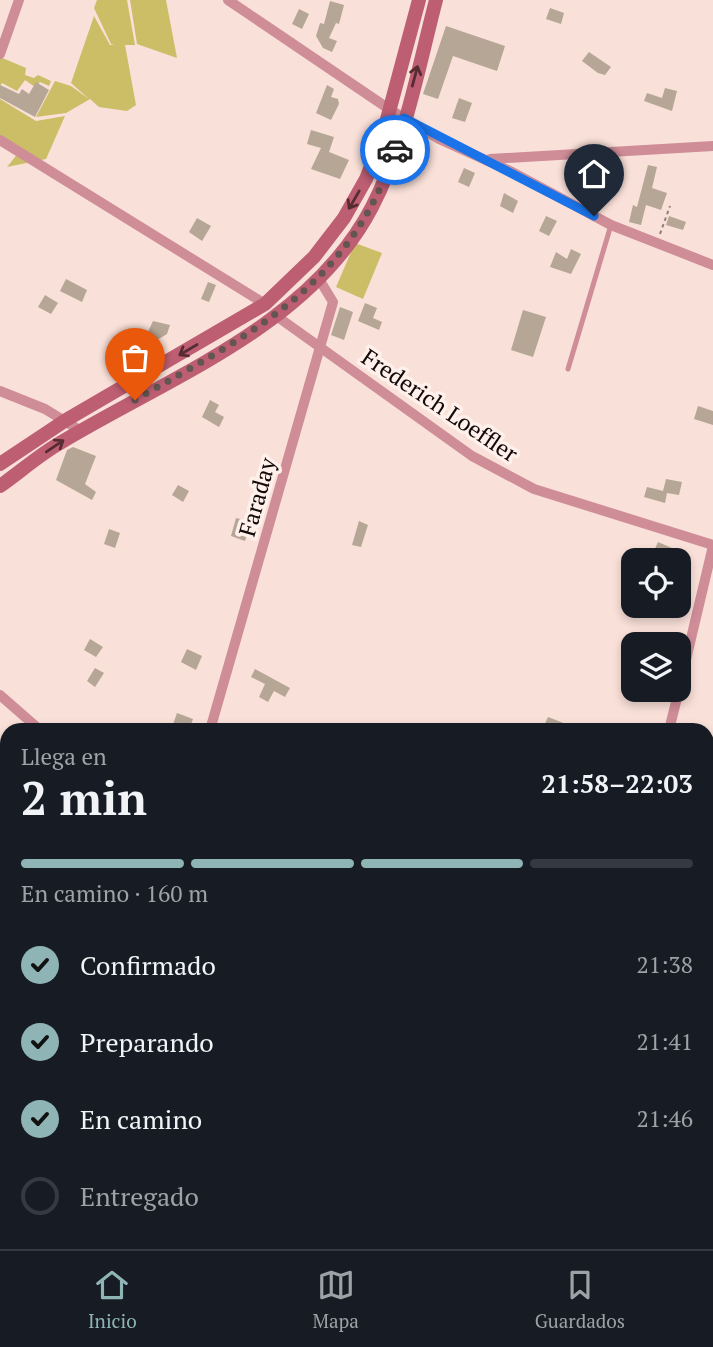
<!DOCTYPE html>
<html lang="es">
<head>
<meta charset="utf-8">
<style>
  body { margin:0; font-family:"PT Serif",serif; background:#20242c; color:#f1f3f6; height:100vh; display:flex; flex-direction:column; font-size:26px; white-space:nowrap }
  * { box-sizing:border-box; margin:0 }
  p { font-size:23px; color:#9ea1a6 }
  .icon { flex:none; width:38px; height:38px; fill:none; stroke:currentColor; stroke-width:2; stroke-linecap:round; stroke-linejoin:round }
  .map { position:relative; flex:1; overflow:hidden }
  .details { position:absolute; left:0px; top:723px; width:714px; height:527px; display:flex; flex-direction:column; background:#171b24; border-radius:21px 21px 0 0; box-shadow:0 4px 10px #0003 }
  .details>* { flex:none }
  .fabs { position:absolute; left:621px; top:548px; display:grid; gap:14px }
  .fabs a { display:grid; place-items:center; width:70px; height:70px; border-radius:14px; background:#171b24; box-shadow:0 4px 10px #0003; font-size:35px }
  .pin { position:absolute; display:grid; place-items:center; width:60px; height:60px; color:#fff; margin:-72px -30px; border-radius:50% 50% 50% 0; rotate:-45deg; box-shadow:0 0 7px #0007 }
  .pin .icon { rotate:45deg }
  .courier { position:absolute; display:grid; place-items:center; width:70px; height:70px; margin:-35px; border:5px solid #1a73e8; border-radius:50%; background:#fff; color:#222; box-shadow:0 2px 9px #0007 }
  .overview em { font-style:normal; font-weight:800 }
  .overview div { display:flex; flex-direction:column-reverse }
  .overview { display:flex; align-items:center; justify-content:space-between; height:119px; padding:0 21px }
  h1 { font-size:46px; font-weight:800; line-height:52px }
  .bar { display:grid; grid-template-columns:repeat(4,1fr); gap:10px 7px; align-content:center; height:84px; padding:0 21px }
  .bar i { height:9px; border-radius:5px; background:#363941 }
  .bar .current { background:#8fb4b5 }
  .bar p { grid-column:span 4 }
  ol { padding:0 21px; list-style:none }
  li { display:flex; align-items:center; gap:21px; height:77px }
  li p { margin-inline-start:auto }
  li .icon { padding:7px; border-radius:50%; background:#8fb4b5; color:#111; stroke-width:4 }
  li:last-child { color:#9ea1a6 }
  li i { width:38px; height:38px; border:4px solid #363941; border-radius:50% }
  .tab-bar { display:flex; justify-content:space-around; align-items:center; height:98px; border-top:2px solid #363941; background:#171b24; font-size:19px; color:#9ea1a6 }
  .tab-bar a { display:grid; justify-items:center; gap:4px }
  .tab-bar .current { color:#8fb4b5 }
  .map>svg:first-child { display:block }
  .green { fill:#ccbe67 }
  .building { fill:#b6a696 }
  .lines { fill:none; stroke-linecap:round; stroke-linejoin:round }
  .path { stroke:#907f7a; stroke-width:2; stroke-dasharray:3.5 3.5; stroke-linecap:butt }
  .service { stroke:#cf8d98; stroke-width:5 }
  .minor { stroke:#cf8d98; stroke-width:10 }
  .secondary { stroke:#bd5e73; stroke-width:14 }
  .oneway { stroke:#562c33 }
  .done { stroke:#635551; stroke-width:7; stroke-dasharray:0 12.6 }
  .route { stroke:#1a73e8; stroke-width:9 }
  .labels { text-anchor:middle; dominant-baseline:central; stroke-width:7; stroke-linejoin:round; paint-order:stroke }
  .street-label { font-size:23px; fill:#120a08; stroke:#fff0eb }
</style>
</head>
<body>
<div class="map">
<svg width="713" height="1249" viewBox="0 0 713 1249">
  <rect width="100%" height="100%" fill="#f9e0d8"/>
  <g class="green">
    <polygon points="97,0 127,0 135,45 125,45 136,105 127,111 99,107 90,99 66,113 36,117 55,81 71,86 89,99 71,83 94,16 110,45 114,45 111,44 94,8"/>
    <polygon points="130,0 166,0 177,58 137,44"/>
    <polygon points="0,57 26,68 25,75 34,78 38,75 51,81 49,86 40,82 35,87 25,80 17,91 2,83 0,86"/>
    <polygon points="0,99 36,121 65,116 46,159 7,167 19,152 0,139"/>
    <polygon points="355,243 382,253 363,299 336,287"/>
    <polygon points="7,1173 7,1242 92,1243 86,1249 0,1249 0,1181"/>
  </g>
  <g class="building">
    <polygon points="330,1 344,5 339,24 336,23 329,38 337,41 332,52 323,48 316,36 320,23 324,24"/>
    <polygon points="550,8 564,13 561,24 546,19"/>
    <polygon points="299,9 309,14 302,29 292,24"/>
    <polygon points="446,26 505,46 497,71 453,56 438,99 423,94"/>
    <polygon points="589,52 611,67 605,75 598,73 582,61"/>
    <polygon points="36,82 49,90 35,117 0,98 0,85 19,94 22,89 29,94"/>
    <polygon points="327,85 334,89 331,97 338,99 339,104 331,120 316,113"/>
    <polygon points="665,88 677,91 672,111 644,101 647,93 662,98"/>
    <polygon points="459,98 472,103 465,122 452,118"/>
    <polygon points="311,130 334,137 329,152 349,160 340,179 311,169 321,148 307,144"/>
    <polygon points="648,165 657,167 652,188 667,193 661,210 646,205 641,225 629,222 633,205 637,207"/>
    <polygon points="464,168 475,173 469,187 458,182"/>
    <polygon points="504,193 518,201 513,213 500,206"/>
    <polygon points="546,216 557,221 549,236 539,231"/>
    <polygon points="669,216 686,222 683,230 666,225"/>
    <polygon points="197,218 211,226 202,241 189,232"/>
    <polygon points="571,249 581,254 571,274 550,267 556,252 567,259"/>
    <polygon points="66,279 87,290 82,302 60,291"/>
    <polygon points="208,282 216,285 209,302 201,299"/>
    <polygon points="45,295 58,303 51,314 38,307"/>
    <polygon points="365,303 377,308 373,318 382,322 379,330 358,321"/>
    <polygon points="340,307 353,312 344,340 331,335"/>
    <polygon points="523,310 546,317 533,357 511,350"/>
    <polygon points="153,321 170,325 167,334 152,343 147,334"/>
    <polygon points="210,400 219,405 215,412 224,417 219,427 202,417"/>
    <polygon points="698,406 713,411 713,425 694,419"/>
    <polygon points="73,447 96,456 85,484 96,492 92,500 56,480 67,450"/>
    <polygon points="666,479 682,482 679,495 667,493 665,503 644,497 647,487 663,491"/>
    <polygon points="178,485 189,491 183,502 172,495"/>
    <polygon points="236,518 251,522 245,541 231,536"/>
    <polygon points="359,521 368,525 361,547 352,545"/>
    <polygon points="109,529 120,533 115,548 104,544"/>
    <polygon points="658,542 672,548 667,560 646,560 650,549 654,551"/>
    <polygon points="90,639 103,647 96,657 84,650"/>
    <polygon points="187,649 202,656 196,670 181,662"/>
    <polygon points="95,668 104,673 95,687 87,681"/>
    <polygon points="255,669 290,688 285,697 274,691 268,702 259,697 265,684 251,677"/>
    <polygon points="177,713 193,719 189,730 171,730"/>
    <polygon points="548,717 579,729 579,730 542,730"/>
  </g>
  <g class="lines">
    <g class="path">
      <polyline points="660,234 670,206"/>
      <polyline points="7,1069 7,1098"/>
      <polyline points="0,1122 7,1125"/>
    </g>
    <g class="service">
      <polyline points="568,369 611,225"/>
      <polyline points="707,773 713,777"/>
      <polyline points="707,1169 713,1134"/>
      <polyline points="688,1249 690,1242"/>
    </g>
    <g class="minor">
      <polyline points="228,0 389,109 439,139 510,171 611,225 713,265"/>
      <polyline points="0,54 19,0"/>
      <polyline points="0,140 265,304"/>
      <polyline points="490,159 713,146"/>
      <polyline points="275,315 472,456 534,489 713,545"/>
      <polyline points="0,391 45,409 81,431"/>
      <polyline points="679,689 713,546"/>
      <polyline points="0,695 40,730"/>
      <polyline points="210,730 333,302 319,279"/>
      <polyline points="669,730 679,690"/>
      <polyline points="557,1242 557,1249"/>
      <polyline points="604,1242 609,1249"/>
    </g>
    <g class="secondary">
      <polyline points="0,464 66,420 265,304 314,257 344,218 366,179 382,138 419,0"/>
      <path d="M0,486C20,472 39,455 60,443C169,377 310,326 372,207C405,143 418,69 436,0"/>
    </g>
  </g>
  <defs><path id="oneway-shaft" d="M-6 0H5M1.5-3L5.5 0L1.5 3" fill="none" stroke-width="1.6" stroke-linecap="round" stroke-linejoin="round" transform="scale(1.75)"/></defs>
  <g class="oneway">
    <use href="#oneway-shaft" transform="translate(415 76) rotate(-75)"/>
    <use href="#oneway-shaft" transform="translate(354 200) rotate(120)"/>
    <use href="#oneway-shaft" transform="translate(188 350) rotate(149)"/>
    <use href="#oneway-shaft" transform="translate(55 446) rotate(-34)"/>
  </g>
  <g class="lines">
    <path class="done" d="M135,400C251,333 350,287 395,150"/>
    <polyline class="route" points="395,150 404,118 594,216"/>
  </g>
  <g class="labels">
    <g class="street-label">
      <text transform="translate(440 405) rotate(34)">Frederich Loeffler</text>
      <text transform="translate(257 497) rotate(-74)">Faraday</text>
    </g>
  </g>
</svg>
<div class="fabs">
<a><svg class="icon" aria-label="locate" viewBox="0 0 24 24"><circle cx="12" cy="12" r="6"/><path d="M12 2v4M12 18v4M2 12h4M18 12h4"/></svg></a>
<a><svg class="icon" aria-label="layers" viewBox="0 0 24 24"><path d="M12 4l9 5-9 5-9-5zM3 14l9 5 9-5"/></svg></a>
</div>
<div class="pin" style="left:135px;top:400px;background:#ea580c"><svg class="icon" aria-label="bag" viewBox="0 0 24 24"><path d="M5 8h14l-1 12H6zM9 8a3 3 0 0 1 6 0"/></svg></div>
<div class="pin" style="left:594px;top:216px;background:#1f2937"><svg class="icon" aria-label="home" viewBox="0 0 24 24"><path d="M3 11l9-7 9 7M6 9v11h12V9"/></svg></div>
<div class="courier" style="left:395px;top:150px"><svg class="icon" aria-label="car" viewBox="0 0 24 24"><path d="M5 17H2v-5l4-1 3-4h7l3 4 3 1v5h-3M9 17h6M6 11h13"/><circle cx="7" cy="17" r="2"/><circle cx="17" cy="17" r="2"/></svg></div>
<section class="details">
<div class="overview"><div><h1>2 min</h1><p>Llega en</p></div><em>21:58–22:03</em></div>
<div class="bar"><i class="current"></i><i class="current"></i><i class="current"></i><i></i><p>En camino · 160 m</p></div>
<ol>
<li><svg class="icon" aria-label="check" viewBox="0 0 24 24"><path d="M5 12l5 5 9-10"/></svg>Confirmado<p>21:38</p></li>
<li><svg class="icon" aria-label="check" viewBox="0 0 24 24"><path d="M5 12l5 5 9-10"/></svg>Preparando<p>21:41</p></li>
<li><svg class="icon" aria-label="check" viewBox="0 0 24 24"><path d="M5 12l5 5 9-10"/></svg>En camino<p>21:46</p></li>
<li><i></i>Entregado</li>
</ol>
</section>
</div>
<nav class="tab-bar">
<a class="current"><svg class="icon" aria-label="home" viewBox="0 0 24 24"><path d="M3 11l9-7 9 7M6 9v11h12V9"/></svg>Inicio</a>
<a><svg class="icon" aria-label="map" viewBox="0 0 24 24"><path d="M3 6l6-2 6 2 6-2v14l-6 2-6-2-6 2zM9 4v14M15 6v14"/></svg>Mapa</a>
<a><svg class="icon" aria-label="saved" viewBox="0 0 24 24"><path d="M7 4h10v16l-5-4-5 4z"/></svg>Guardados</a>
</nav>
</body>
</html>
